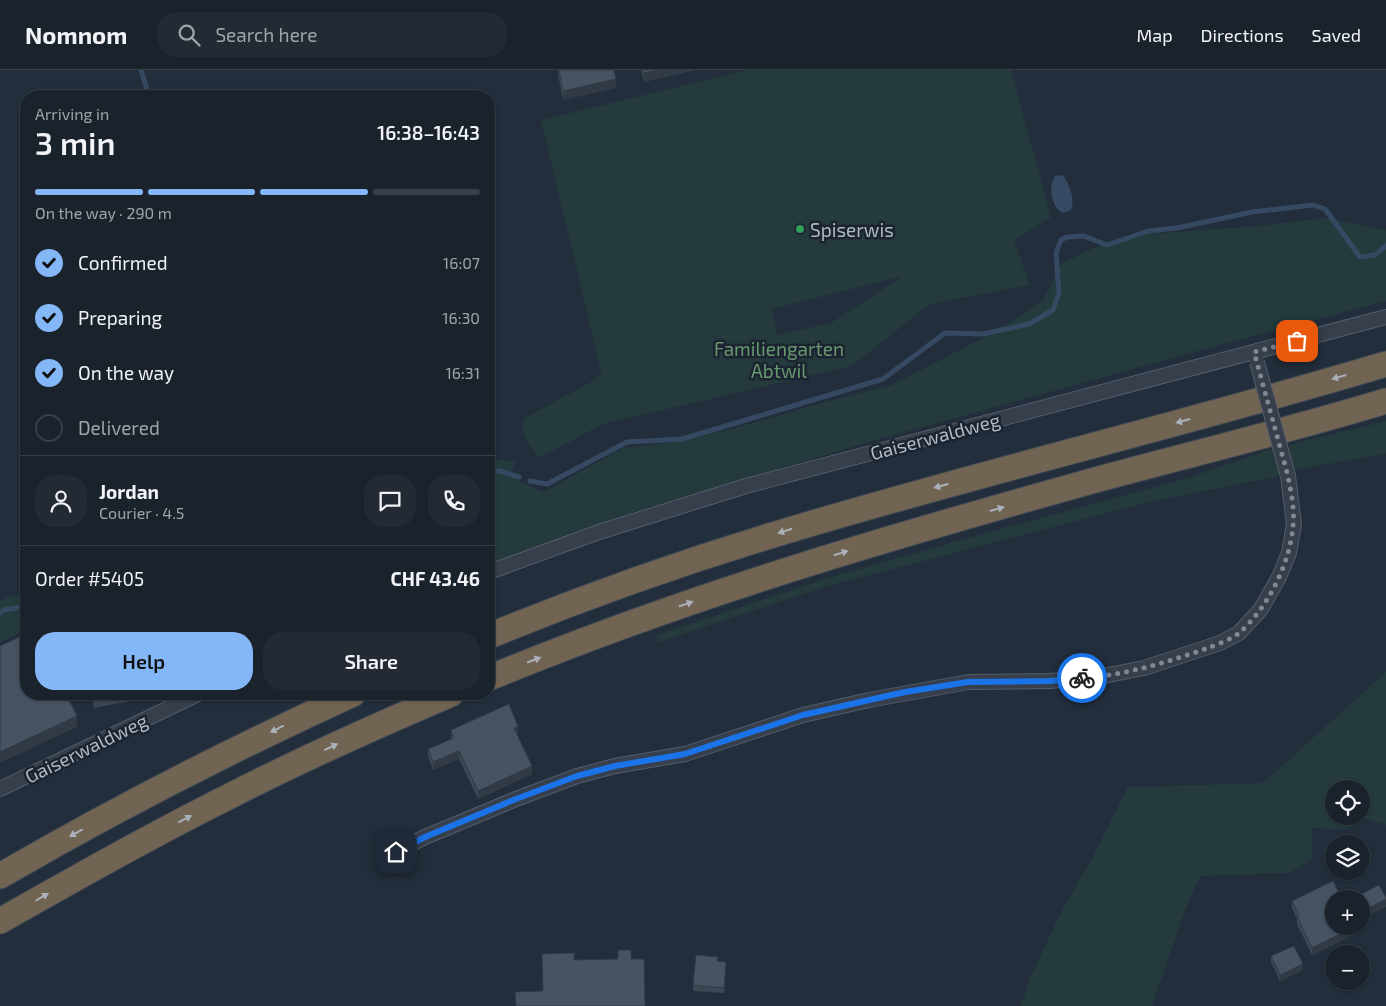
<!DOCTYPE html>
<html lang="en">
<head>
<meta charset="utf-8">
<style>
  body { margin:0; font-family:"Exo 2",sans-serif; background:#232a34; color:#f1f3f6; height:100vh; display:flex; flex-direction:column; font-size:19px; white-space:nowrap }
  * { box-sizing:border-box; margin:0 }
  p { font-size:16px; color:#9fa4a9 }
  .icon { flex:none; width:28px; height:28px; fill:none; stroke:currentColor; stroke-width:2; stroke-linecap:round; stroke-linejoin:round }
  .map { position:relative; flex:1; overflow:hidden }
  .sheet { position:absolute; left:20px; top:20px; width:475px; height:610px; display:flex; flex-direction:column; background:#1a222c; border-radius:20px; box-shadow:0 1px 4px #0004,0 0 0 1px #383f48 }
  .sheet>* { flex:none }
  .tools { position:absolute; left:1325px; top:710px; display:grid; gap:10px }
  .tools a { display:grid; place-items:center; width:45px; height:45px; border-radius:50%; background:#1a222c; box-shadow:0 1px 4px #0004,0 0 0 1px #383f48; font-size:25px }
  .pin { position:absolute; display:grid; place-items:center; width:42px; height:42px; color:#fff; margin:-21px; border-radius:10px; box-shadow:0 2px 8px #0006 }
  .courier { position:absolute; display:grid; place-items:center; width:50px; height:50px; margin:-25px; border:4px solid #1a73e8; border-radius:50%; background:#fff; color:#222; box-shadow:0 1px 6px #0007 }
  .head em { font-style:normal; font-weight:600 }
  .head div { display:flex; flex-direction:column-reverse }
  .head { display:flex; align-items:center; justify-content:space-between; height:85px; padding:0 15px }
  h1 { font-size:32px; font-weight:600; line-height:38px }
  .bar { display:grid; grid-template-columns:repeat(4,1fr); gap:8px 5px; align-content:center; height:60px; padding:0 15px }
  .bar i { height:6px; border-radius:4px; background:#383f48 }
  .bar .active { background:#84b7f8 }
  .bar p { grid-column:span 4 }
  .line { display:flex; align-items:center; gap:12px; padding:0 15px; border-top:1px solid #383f48 }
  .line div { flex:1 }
  .round { display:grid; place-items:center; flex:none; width:52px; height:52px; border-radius:20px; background:#232a34 }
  ol { padding:0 15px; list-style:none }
  li { display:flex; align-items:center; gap:15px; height:55px }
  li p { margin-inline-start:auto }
  li .icon { padding:5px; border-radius:50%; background:#84b7f8; color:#111; stroke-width:4 }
  li:last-child { color:#9fa4a9 }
  li i { width:28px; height:28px; border:2px solid #383f48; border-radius:50% }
  .cta { display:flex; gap:10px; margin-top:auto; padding:10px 15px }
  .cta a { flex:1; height:58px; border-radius:20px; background:#84b7f8; color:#111; font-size:20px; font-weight:600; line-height:58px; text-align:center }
  .cta a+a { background:#232a34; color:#f1f3f6 }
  header { display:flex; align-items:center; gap:30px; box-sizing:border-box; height:70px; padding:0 25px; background:#1a222c; border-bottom:1px solid #383f48 }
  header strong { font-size:24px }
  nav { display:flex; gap:28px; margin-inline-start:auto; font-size:18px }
  .search { width:350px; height:45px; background:#232a34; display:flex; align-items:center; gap:12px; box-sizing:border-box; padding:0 18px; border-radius:20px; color:#9fa4a9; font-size:19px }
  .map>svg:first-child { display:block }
  .green { fill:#243a3c; fill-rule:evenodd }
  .water { fill:#354a62 }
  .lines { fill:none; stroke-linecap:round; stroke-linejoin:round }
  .stream { stroke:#354a62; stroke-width:5 }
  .minor-casing { stroke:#545d69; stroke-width:16 }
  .motorway-casing { stroke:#414a56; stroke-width:27 }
  .minor { stroke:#363f4b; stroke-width:14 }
  .motorway { stroke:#716453; stroke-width:25 }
  .minor-bridge-casing { stroke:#545d69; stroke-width:16; stroke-linecap:butt }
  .minor-bridge { stroke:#363f4b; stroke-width:14 }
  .wall { fill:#3c4754 }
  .shaded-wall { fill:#313a45 }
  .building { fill:#465362; stroke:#313a45 }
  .oneway { fill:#abb1bb }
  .done { stroke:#7f8996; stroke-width:5; stroke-dasharray:0 9 }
  .route { stroke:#1a73e8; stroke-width:6 }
  .leisure-dot { fill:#2e9e5b; stroke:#1b2430; stroke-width:2 }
  .labels { text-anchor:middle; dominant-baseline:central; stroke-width:5; stroke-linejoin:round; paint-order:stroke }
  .poi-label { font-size:19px; fill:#b1bac7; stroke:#1b2430; text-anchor:start }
  .park-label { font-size:19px; fill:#689870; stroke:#1b2430 }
  .street-label { font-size:19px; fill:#b1bac7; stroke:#1b2430 }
</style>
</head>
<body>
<header>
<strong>Nomnom</strong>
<div class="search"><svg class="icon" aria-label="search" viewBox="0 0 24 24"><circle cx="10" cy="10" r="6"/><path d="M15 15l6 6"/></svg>Search here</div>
<nav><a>Map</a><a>Directions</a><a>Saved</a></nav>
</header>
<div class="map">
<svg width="1386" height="936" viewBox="0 0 1386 936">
  <rect width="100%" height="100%" fill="#222e3b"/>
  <g class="green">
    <path d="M748,0H1011L1051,147L1014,171L1030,215L930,234L852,296L603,354L539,388C531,377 519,364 523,349L593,311L594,308L602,305L541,50ZM903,206L831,253L777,265L772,239Z"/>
    <polygon points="1326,148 1386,160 1386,231 1187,284 872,371 615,448 489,493 489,389 516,392 512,400 522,413 544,422 623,378 668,373 728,360 836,329 892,315 1000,259 1043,230 1062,193 1091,179 1134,165 1258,156"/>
    <polygon points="1386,351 1386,384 1282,402 1280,406 1149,432 828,516 657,573 654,566 824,509 1011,456 1188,408 1268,380"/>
    <polygon points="26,524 26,559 0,573 0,531 11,526"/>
    <path d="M1386,602V755L1366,749L1347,760L1312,758V789L1290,803L1200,806L1184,843L1152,936H1021L1031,906L1060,844L1095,783L1128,717L1263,713ZM1334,719H1361V746H1334Z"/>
  </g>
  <path class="water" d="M1063,105C1070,116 1075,128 1071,140L1063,143C1051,137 1048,117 1055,106Z"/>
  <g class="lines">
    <g class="stream">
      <polyline points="141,0 149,26"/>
      <polyline points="489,401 500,401 519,407"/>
      <polyline points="530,411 547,414 627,372 682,369 883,309 945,263 983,264 1029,254 1053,240 1059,222 1056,183 1061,170 1067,167 1084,166 1107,175 1148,161 1177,158 1252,142 1313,135 1325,139 1360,187 1375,185 1386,176"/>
      <polyline points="0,543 4,540 26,536"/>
    </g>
    <defs>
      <g id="minor">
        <polyline points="489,502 599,462 746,416 1386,247"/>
        <polyline points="0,719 198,624"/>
        <polyline points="383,788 425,767 516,729 577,706 615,696 685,684 803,645 869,630 968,612 1050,611 1103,606 1144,598 1220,573 1239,563 1261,539 1279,507 1289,483 1294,454 1288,406"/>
      </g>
      <g id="motorway">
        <path d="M489,566C582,528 677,494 773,465C976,403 1183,355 1386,294"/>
        <path d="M489,608C687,526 893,466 1099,409C1195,383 1291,360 1386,331"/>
        <path d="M0,806C115,739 233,679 353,624"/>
        <path d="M0,851C76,808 152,765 230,726C302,689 376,656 451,624"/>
      </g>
    </defs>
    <use href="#minor" class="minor-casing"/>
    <use href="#motorway" class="motorway-casing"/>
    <use href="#minor" class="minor"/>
    <use href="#motorway" class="motorway"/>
    <defs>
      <polyline id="minor-bridge" points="1257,292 1288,406"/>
    </defs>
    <use href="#minor-bridge" class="minor-bridge-casing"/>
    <use href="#minor-bridge" class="minor-bridge"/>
  </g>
  <g class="wall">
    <polygon points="558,0 614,0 616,18 563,30 558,4"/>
    <polygon points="641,0 695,0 644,12"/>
    <polygon points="91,624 157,624 157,626 94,638"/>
    <polygon points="451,660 518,664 517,664 532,704 478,729 459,689 433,700 428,687 428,679 451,669"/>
    <polygon points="1292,831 1356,864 1312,885 1297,854 1297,849 1292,838"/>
    <polygon points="1271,886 1303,900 1280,911 1271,892"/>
    <polygon points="718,891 726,898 724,923 693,921 693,915"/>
  </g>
  <g class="shaded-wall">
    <polygon points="659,0 695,0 644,12 644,3"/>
    <polygon points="616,9 616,18 563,30 563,21"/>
    <polygon points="77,646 77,657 0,693 0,682"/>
    <polygon points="518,656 518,664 514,666 514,658"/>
    <polygon points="459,681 459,689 433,700 433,692"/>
    <polygon points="532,696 532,704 478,729 478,721"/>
    <polygon points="1386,829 1386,837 1361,849 1361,842"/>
    <polygon points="1356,856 1356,864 1312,885 1312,878"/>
    <polygon points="1303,894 1303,900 1280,911 1280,905"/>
  </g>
  <g class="building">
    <polygon points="559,0 614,0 616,9 563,21"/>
    <polygon points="643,0 659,0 644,3"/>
    <polygon points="26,564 26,624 66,624 77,646 0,682 0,576"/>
    <polygon points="93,624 111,624 94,627"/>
    <polygon points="509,634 518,656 514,658 532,696 478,721 459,681 433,692 428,679 454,668 451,660"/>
    <polygon points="1333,811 1342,829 1334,829 1334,856 1356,856 1312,878 1297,846 1299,845 1292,831"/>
    <polygon points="1379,815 1386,827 1386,829 1361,842 1361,829 1352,829"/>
    <polygon points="1294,876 1303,894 1280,905 1271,886"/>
    <polygon points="618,880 631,880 631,889 644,889 645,936 516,936 515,922 543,921 542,884 574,883 574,890 618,889"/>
    <polygon points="696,885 718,887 717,891 726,892 724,918 693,915"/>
  </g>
  <defs><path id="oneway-solid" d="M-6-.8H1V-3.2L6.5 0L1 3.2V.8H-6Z" transform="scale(1.25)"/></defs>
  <g class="oneway">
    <use href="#oneway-solid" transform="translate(1339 307) rotate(164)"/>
    <use href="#oneway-solid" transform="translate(1183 351) rotate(165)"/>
    <use href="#oneway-solid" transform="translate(941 416) rotate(165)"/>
    <use href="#oneway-solid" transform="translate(997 439) rotate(-16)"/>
    <use href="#oneway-solid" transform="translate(785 461) rotate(163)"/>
    <use href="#oneway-solid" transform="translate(841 483) rotate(-17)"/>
    <use href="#oneway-solid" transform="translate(686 534) rotate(-19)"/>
    <use href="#oneway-solid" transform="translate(534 590) rotate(-21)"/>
    <use href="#oneway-solid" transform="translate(277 659) rotate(154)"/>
    <use href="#oneway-solid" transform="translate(331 677) rotate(-25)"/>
    <use href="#oneway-solid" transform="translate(185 749) rotate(-27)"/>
    <use href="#oneway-solid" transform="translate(76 763) rotate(151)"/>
    <use href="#oneway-solid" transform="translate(42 827) rotate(-30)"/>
  </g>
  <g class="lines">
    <path class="done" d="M1082,608C1124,605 1165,593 1205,579C1216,575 1230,570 1239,563C1268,538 1290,493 1293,456C1295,440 1291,422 1288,406L1254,282L1297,271"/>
    <polyline class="route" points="396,782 425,767 516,729 577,706 615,696 685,684 803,645 905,622 968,612 1050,611 1082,608"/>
  </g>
  <circle class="leisure-dot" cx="800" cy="159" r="5"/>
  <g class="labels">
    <g class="poi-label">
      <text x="810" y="159">Spiserwis</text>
    </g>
    <g class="park-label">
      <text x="779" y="278">Familiengarten<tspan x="779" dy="22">Abtwil</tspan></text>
    </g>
    <g class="street-label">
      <text transform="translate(935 366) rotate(-15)">Gaiserwaldweg</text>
      <text transform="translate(86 678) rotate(-26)">Gaiserwaldweg</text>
    </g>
  </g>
</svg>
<div class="tools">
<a><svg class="icon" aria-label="locate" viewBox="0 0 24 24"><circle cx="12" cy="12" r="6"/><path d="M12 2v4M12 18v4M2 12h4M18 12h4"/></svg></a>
<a><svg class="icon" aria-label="layers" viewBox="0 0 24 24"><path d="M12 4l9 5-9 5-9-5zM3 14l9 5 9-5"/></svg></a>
<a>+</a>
<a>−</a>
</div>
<div class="pin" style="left:1297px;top:271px;background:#ea580c"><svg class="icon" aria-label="bag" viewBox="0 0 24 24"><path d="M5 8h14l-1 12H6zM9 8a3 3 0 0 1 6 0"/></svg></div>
<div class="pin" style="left:396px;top:782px;background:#1f2937"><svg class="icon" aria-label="home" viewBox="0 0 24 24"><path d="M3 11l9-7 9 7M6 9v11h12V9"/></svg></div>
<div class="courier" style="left:1082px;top:608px"><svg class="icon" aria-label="bike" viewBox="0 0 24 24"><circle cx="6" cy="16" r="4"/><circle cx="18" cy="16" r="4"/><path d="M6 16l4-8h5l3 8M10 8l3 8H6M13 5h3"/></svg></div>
<section class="sheet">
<div class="head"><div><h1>3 min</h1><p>Arriving in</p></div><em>16:38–16:43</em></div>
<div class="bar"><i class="active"></i><i class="active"></i><i class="active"></i><i></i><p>On the way · 290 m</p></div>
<ol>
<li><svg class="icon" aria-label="check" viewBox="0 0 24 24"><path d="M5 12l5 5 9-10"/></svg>Confirmed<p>16:07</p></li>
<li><svg class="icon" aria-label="check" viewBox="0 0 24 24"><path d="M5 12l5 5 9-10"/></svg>Preparing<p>16:30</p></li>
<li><svg class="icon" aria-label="check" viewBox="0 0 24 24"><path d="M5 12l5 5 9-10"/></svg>On the way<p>16:31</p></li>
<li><i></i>Delivered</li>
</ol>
<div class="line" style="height:90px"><a class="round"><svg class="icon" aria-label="person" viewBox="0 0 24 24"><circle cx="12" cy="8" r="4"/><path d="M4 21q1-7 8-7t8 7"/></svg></a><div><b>Jordan</b><p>Courier · 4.5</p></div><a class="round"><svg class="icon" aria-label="chat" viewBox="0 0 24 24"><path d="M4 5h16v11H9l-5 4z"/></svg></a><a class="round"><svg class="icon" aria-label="phone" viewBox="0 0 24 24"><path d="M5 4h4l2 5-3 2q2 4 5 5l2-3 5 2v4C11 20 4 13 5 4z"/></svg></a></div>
<div class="line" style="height:65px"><div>Order #5405</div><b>CHF 43.46</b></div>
<div class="cta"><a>Help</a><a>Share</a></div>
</section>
</div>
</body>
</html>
